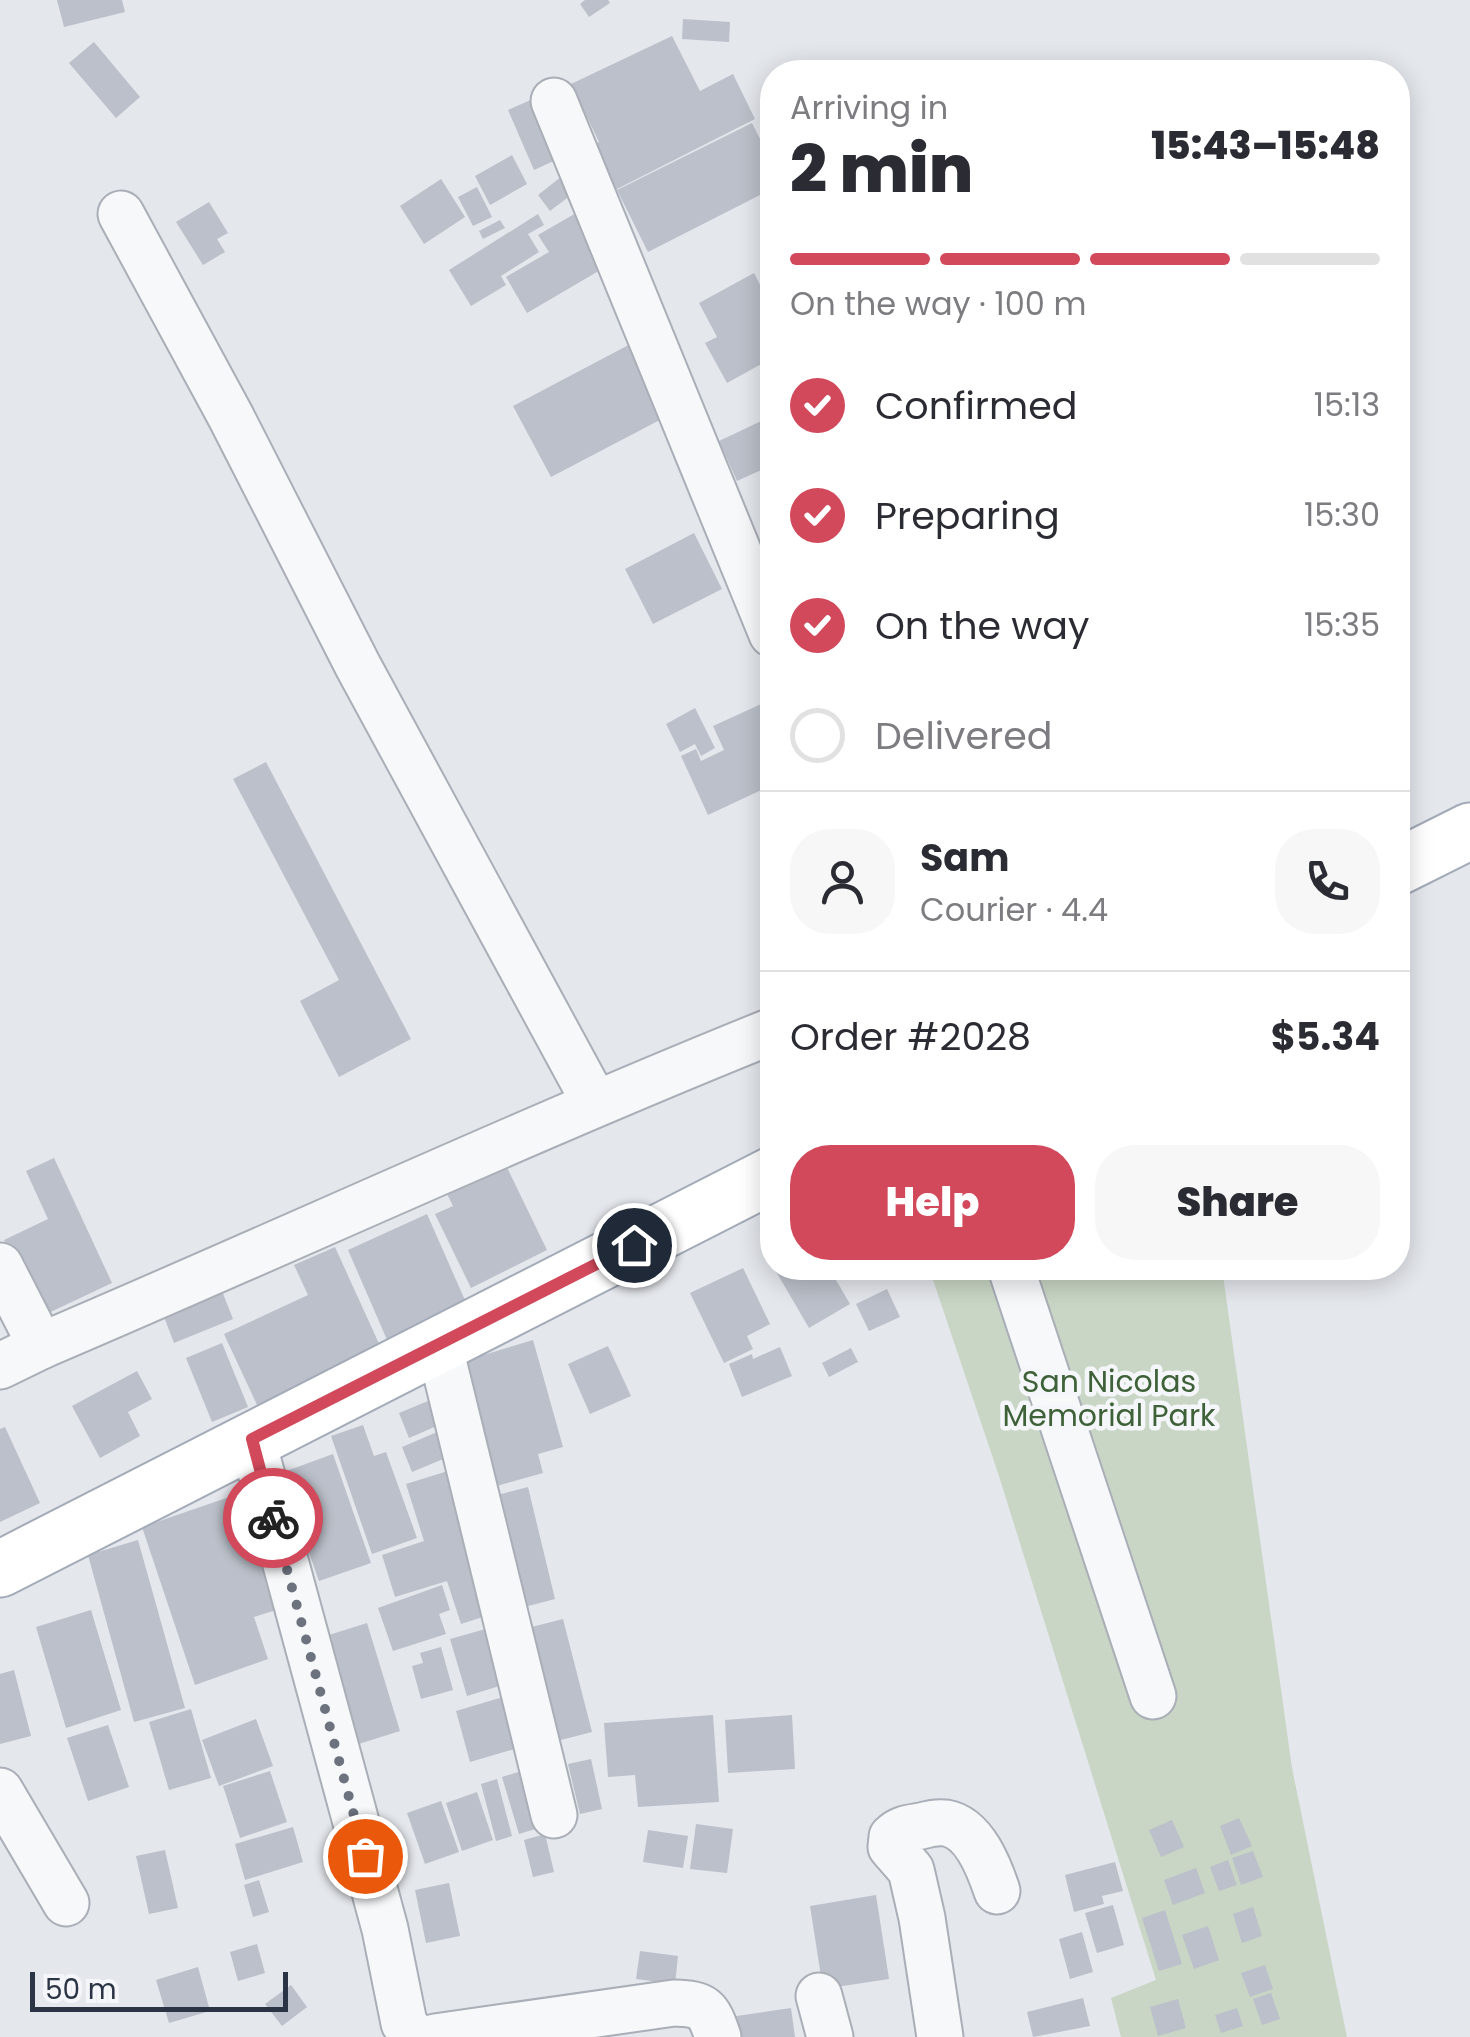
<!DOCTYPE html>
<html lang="en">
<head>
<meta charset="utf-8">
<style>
  body { margin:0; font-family:Poppins,sans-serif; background:#f7f7f7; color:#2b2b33; height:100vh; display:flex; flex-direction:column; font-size:38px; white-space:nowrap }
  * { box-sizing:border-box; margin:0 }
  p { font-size:32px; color:#7c7c81 }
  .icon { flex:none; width:55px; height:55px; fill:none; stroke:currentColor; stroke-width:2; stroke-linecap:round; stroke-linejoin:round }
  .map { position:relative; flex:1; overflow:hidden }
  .panel { position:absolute; left:760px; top:60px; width:650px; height:1220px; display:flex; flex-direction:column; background:#fff; border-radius:40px; box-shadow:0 5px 25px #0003 }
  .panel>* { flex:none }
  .scale { position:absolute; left:30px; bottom:25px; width:258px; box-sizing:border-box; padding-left:10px; border:5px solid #2b3445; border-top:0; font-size:28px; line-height:35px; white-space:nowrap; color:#2b3445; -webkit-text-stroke:8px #f4f6f9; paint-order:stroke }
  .pin { position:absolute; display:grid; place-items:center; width:85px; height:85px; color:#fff; margin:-42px; border:5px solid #fff; border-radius:50%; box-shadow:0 2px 10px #0007 }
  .courier { position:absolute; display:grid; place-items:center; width:100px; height:100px; margin:-50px; border:8px solid #d1495b; border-radius:50%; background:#fff; color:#222; box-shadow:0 2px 12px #0007 }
  .overview em { font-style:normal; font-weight:800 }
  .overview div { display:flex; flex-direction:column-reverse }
  .overview { display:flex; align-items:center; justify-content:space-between; height:170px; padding:0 30px }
  h1 { font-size:65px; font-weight:800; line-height:75px }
  .bar { display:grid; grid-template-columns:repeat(4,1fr); gap:15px 10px; align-content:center; height:120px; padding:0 30px }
  .bar i { height:12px; border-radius:8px; background:#e1e1e2 }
  .bar .active { background:#d1495b }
  .bar p { grid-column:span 4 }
  .line { display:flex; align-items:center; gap:25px; padding:0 30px; border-top:2px solid #e1e1e2 }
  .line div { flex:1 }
  .round { display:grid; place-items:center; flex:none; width:105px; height:105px; border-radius:40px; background:#f7f7f7 }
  ol { padding:0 30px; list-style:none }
  li { display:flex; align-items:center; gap:30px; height:110px }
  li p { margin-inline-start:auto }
  li .icon { padding:10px; border-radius:50%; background:#d1495b; color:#fff; stroke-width:4 }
  li:last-child { color:#7c7c81 }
  li i { width:55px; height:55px; border:5px solid #e1e1e2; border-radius:50% }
  .action { display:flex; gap:20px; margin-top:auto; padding:20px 30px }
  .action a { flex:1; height:115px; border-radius:40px; background:#d1495b; color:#fff; font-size:40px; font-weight:800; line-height:115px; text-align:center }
  .action a+a { background:#f7f7f7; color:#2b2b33 }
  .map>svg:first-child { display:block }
  .green { fill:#c9d6c5 }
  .building { fill:#bbc0ca }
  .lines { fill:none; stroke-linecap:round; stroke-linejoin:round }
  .minor-casing { stroke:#a9aeb7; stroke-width:49 }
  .major-casing { stroke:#a3abb8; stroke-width:59 }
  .minor { stroke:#f7f8fa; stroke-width:45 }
  .major { stroke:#fff; stroke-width:55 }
  .done { stroke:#6c737f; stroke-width:10; stroke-dasharray:0 18 }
  .route { stroke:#d1495b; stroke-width:12 }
  .labels { text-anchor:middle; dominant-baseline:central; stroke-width:9; stroke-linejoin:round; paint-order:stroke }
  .park-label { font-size:30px; fill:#3f6138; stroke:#f4f6f9 }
</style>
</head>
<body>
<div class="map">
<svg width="1470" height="2037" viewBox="0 0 1470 2037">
  <rect width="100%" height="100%" fill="#e4e7ec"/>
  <polygon class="green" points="929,1268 1222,1268 1292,1768 1347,2037 1121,2037 1111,1998 1156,1980 999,1476"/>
  <g class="building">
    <polygon points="57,0 122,0 125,12 64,27"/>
    <polygon points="585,0 608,0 610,3 589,17 580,4"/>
    <polygon points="683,19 730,22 729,42 682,39"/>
    <polygon points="672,36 700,91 733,74 755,119 615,190 592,145 599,142 571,84"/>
    <polygon points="94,42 140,97 116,118 69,63"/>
    <polygon points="542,95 569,154 534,170 508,110"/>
    <polygon points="752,123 772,163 772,189 648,252 617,190"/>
    <polygon points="512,155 527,184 490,205 475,176"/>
    <polygon points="571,169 583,186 550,211 538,195"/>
    <polygon points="441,179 465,217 424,244 400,206"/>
    <polygon points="477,187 492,217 473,226 458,197"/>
    <polygon points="209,202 228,233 217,239 225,252 203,265 176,222"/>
    <polygon points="583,209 614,262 527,313 506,277 549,252 538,235"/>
    <polygon points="538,214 544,225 528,234 539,252 501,276 506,285 471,306 449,270"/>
    <polygon points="500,220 505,228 483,239 479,231"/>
    <polygon points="754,273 772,308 772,358 727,383 705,343 717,337 699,303"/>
    <polygon points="638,340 675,412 551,477 513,406"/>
    <polygon points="772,416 772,465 737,481 719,441"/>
    <polygon points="694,533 722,589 653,624 625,569"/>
    <polygon points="772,699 772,785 708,815 681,756 696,749 701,761 724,750 713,726"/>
    <polygon points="695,708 715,748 701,756 695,744 680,752 666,724"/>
    <polygon points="266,762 411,1039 339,1077 300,1001 339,980 233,779"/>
    <polygon points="502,1157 547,1250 471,1288 435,1214 453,1206 443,1186"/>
    <polygon points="54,1158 112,1283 40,1317 4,1240 48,1219 26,1171"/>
    <polygon points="427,1214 468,1307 388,1342 348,1250"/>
    <polygon points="335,1247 381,1348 257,1405 224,1334 308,1295 294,1265"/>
    <polygon points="743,1268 770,1324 747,1336 753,1349 724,1363 690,1293"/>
    <polygon points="774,1268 829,1268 850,1304 809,1328"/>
    <polygon points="220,1286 233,1319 174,1343 161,1309"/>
    <polygon points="887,1289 900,1317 869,1331 856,1304"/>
    <polygon points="533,1340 563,1447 538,1454 543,1473 486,1489 450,1365"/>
    <polygon points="222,1343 248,1407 212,1422 186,1358"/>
    <polygon points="608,1346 631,1396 590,1414 568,1364"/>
    <polygon points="780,1347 792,1376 742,1397 729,1364 752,1354 753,1359"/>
    <polygon points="851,1348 858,1362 829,1377 822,1363"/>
    <polygon points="137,1371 152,1399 128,1412 140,1436 100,1458 72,1406"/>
    <polygon points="428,1401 439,1425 409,1438 399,1413"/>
    <polygon points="363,1425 374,1456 386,1452 417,1538 372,1554 331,1436"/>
    <polygon points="5,1427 40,1503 0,1522 0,1429"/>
    <polygon points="437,1432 448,1457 412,1472 402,1447"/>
    <polygon points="333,1454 371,1563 319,1581 281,1473"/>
    <polygon points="451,1470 495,1613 461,1624 447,1581 395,1597 382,1555 424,1541 406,1484"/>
    <polygon points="528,1487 555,1599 513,1610 486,1498"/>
    <polygon points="238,1494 276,1610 254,1617 268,1659 195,1685 142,1527"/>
    <polygon points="138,1540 185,1708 134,1722 88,1555"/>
    <polygon points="442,1585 450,1610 439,1614 446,1634 393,1651 378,1608"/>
    <polygon points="91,1610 121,1710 66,1728 36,1627"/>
    <polygon points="563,1619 592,1732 549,1743 520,1630"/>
    <polygon points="367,1623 400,1731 346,1748 313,1640"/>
    <polygon points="489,1628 506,1684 467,1696 450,1639"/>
    <polygon points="441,1647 453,1690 421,1699 412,1666 423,1663 420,1653"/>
    <polygon points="14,1670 31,1736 0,1744 0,1674"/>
    <polygon points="503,1697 518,1748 470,1762 456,1711"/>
    <polygon points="191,1709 211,1778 169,1790 149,1722"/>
    <polygon points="713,1715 719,1802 638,1807 635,1775 608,1777 604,1723"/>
    <polygon points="792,1715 795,1769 728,1773 725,1720"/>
    <polygon points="256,1719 273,1766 219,1786 202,1740"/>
    <polygon points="108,1725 129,1787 88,1801 67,1738"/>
    <polygon points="591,1759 602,1809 580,1814 568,1764"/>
    <polygon points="528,1769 545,1826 519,1834 502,1777"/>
    <polygon points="270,1771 287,1822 240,1838 223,1786"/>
    <polygon points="497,1779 512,1836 496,1841 481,1784"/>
    <polygon points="477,1792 493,1840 462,1851 446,1803"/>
    <polygon points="441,1801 459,1852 425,1864 407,1813"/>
    <polygon points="1239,1818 1252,1846 1231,1855 1220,1826"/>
    <polygon points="1172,1820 1184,1847 1161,1857 1149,1830"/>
    <polygon points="696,1824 733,1829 727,1873 690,1869"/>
    <polygon points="293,1827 303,1862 245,1880 235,1844"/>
    <polygon points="648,1830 688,1836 683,1868 643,1862"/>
    <polygon points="545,1834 554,1872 533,1877 524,1840"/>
    <polygon points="165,1850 178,1908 149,1914 136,1856"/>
    <polygon points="1253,1851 1263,1877 1241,1885 1232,1858"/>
    <polygon points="1228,1860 1237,1885 1219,1891 1210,1867"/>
    <polygon points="1115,1862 1123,1891 1102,1896 1104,1904 1074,1912 1065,1875"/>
    <polygon points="1196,1868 1205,1893 1173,1905 1164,1880"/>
    <polygon points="259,1880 269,1912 253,1917 244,1885"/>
    <polygon points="449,1883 460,1936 426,1943 415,1890"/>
    <polygon points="876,1895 889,1979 823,1989 810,1906"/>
    <polygon points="1113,1905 1124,1945 1097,1953 1085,1913"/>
    <polygon points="1253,1907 1262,1936 1242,1943 1233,1914"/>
    <polygon points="1165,1910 1182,1964 1159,1971 1142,1918"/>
    <polygon points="1208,1926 1219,1960 1194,1969 1182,1935"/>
    <polygon points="1082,1932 1093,1972 1070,1979 1059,1939"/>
    <polygon points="257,1944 265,1973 238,1981 230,1952"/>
    <polygon points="640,1951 678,1956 675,1984 636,1979"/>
    <polygon points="1265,1965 1273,1989 1250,1997 1241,1973"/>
    <polygon points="198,1967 210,2011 169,2023 156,1980"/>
    <polygon points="291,1985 307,2007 282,2026 265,2004"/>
    <polygon points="1271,1993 1280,2019 1262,2025 1253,1999"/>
    <polygon points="1083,1998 1090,2026 1033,2037 1027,2012"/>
    <polygon points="1178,1999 1186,2028 1158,2036 1150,2007"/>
    <polygon points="791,2008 795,2037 733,2037 730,2017"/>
    <polygon points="1237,2008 1243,2026 1221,2033 1215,2015"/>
  </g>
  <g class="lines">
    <defs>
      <g id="minor">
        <polyline points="554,101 772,634"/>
        <polyline points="121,214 231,417 358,666 595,1103"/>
        <path d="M0,1266L41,1346C285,1242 526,1130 772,1031"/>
        <polyline points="1011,1268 1153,1696"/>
        <polyline points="439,1344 554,1815"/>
        <polyline points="0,1366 41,1346"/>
        <polyline points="252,1439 385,1929 404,2023 414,2037"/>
        <polyline points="0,1791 66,1903"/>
        <polyline points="819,1996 830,2037"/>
        <path d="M435,2037L674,2003C705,2004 708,2008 718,2037"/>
        <path d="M940,2037L922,1918L911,1870L891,1847L892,1837C901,1828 910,1828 921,1826C928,1824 939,1822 946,1823C974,1828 989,1867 997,1891"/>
      </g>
      <g id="major">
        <polyline points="1398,867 1470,831"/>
        <polyline points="0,1569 772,1175"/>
      </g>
    </defs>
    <use href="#minor" class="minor-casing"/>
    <use href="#major" class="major-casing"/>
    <use href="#minor" class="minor"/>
    <use href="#major" class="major"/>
  </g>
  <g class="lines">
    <polyline class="done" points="273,1518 365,1856"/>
    <polyline class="route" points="273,1518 252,1439 634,1245"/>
  </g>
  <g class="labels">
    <g class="park-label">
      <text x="1109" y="1381">San Nicolas<tspan x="1109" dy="34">Memorial Park</tspan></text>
    </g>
  </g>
</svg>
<div class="scale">50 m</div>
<div class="pin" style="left:365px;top:1856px;background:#ea580c"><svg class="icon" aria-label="bag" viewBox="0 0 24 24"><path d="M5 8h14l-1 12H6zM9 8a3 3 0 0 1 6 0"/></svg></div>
<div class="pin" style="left:634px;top:1245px;background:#1f2937"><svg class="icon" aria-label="home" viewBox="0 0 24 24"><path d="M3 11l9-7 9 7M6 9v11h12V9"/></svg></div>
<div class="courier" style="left:273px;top:1518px"><svg class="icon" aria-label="bike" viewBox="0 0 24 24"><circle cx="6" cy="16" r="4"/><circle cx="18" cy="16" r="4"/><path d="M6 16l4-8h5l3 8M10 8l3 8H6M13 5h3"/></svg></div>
<section class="panel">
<div class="overview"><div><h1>2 min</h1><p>Arriving in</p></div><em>15:43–15:48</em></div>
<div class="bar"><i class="active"></i><i class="active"></i><i class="active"></i><i></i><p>On the way · 100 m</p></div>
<ol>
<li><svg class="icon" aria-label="check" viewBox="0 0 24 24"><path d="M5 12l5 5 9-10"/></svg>Confirmed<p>15:13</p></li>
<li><svg class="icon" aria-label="check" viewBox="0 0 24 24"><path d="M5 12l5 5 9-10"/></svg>Preparing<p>15:30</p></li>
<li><svg class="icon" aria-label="check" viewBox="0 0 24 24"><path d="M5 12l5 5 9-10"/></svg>On the way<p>15:35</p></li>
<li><i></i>Delivered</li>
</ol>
<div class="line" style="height:180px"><a class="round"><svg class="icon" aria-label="person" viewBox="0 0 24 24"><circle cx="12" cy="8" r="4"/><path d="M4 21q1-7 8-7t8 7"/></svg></a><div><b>Sam</b><p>Courier · 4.4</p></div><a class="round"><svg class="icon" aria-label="phone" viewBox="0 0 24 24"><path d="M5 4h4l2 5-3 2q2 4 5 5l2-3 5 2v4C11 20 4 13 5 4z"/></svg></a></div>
<div class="line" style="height:130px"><div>Order #2028</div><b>$5.34</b></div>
<div class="action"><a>Help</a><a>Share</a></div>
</section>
</div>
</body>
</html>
